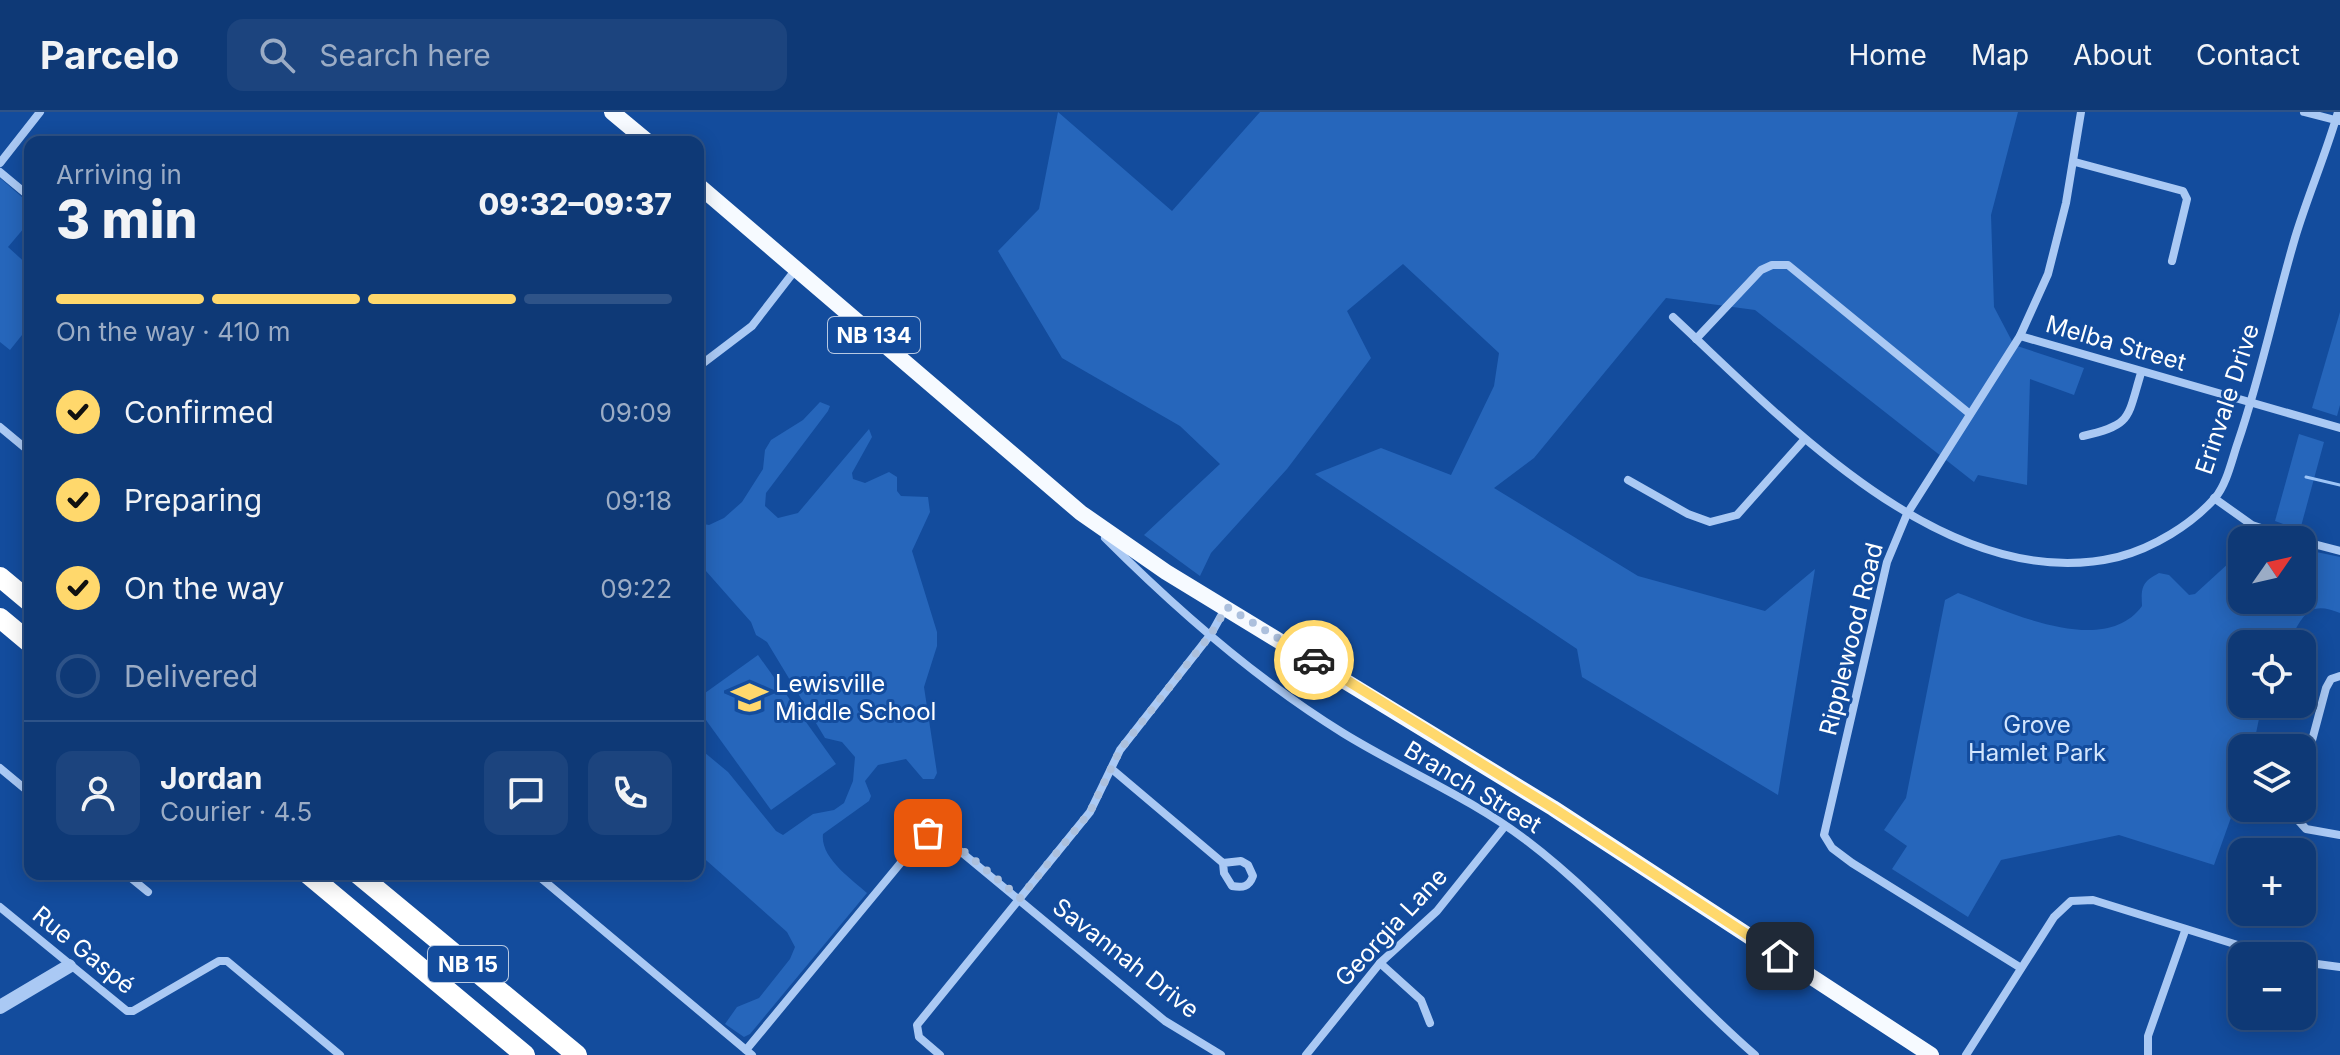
<!DOCTYPE html>
<html lang="en">
<head>
<meta charset="utf-8">
<style>
  body { margin:0; font-family:Inter,sans-serif; background:#1c447e; color:#f1f3f6; height:100vh; display:flex; flex-direction:column; font-size:30px; white-space:nowrap }
  * { box-sizing:border-box; margin:0 }
  p { font-size:26px; color:#9bacc5 }
  .icon { flex:none; width:44px; height:44px; fill:none; stroke:currentColor; stroke-width:2; stroke-linecap:round; stroke-linejoin:round }
  .map { position:relative; flex:1; overflow:hidden }
  .side { position:absolute; left:24px; top:24px; width:680px; height:744px; display:flex; flex-direction:column; background:#0e3976; border-radius:16px; box-shadow:0 4px 20px #0003,0 0 0 2px #2e5388 }
  .side>* { flex:none }
  .needle { width:52px; rotate:56deg }
  .controls { position:absolute; left:2228px; top:414px; display:grid; gap:16px }
  .controls a { display:grid; place-items:center; width:88px; height:88px; border-radius:16px; background:#0e3976; box-shadow:0 4px 20px #0003,0 0 0 2px #2e5388; font-size:40px }
  .pin { position:absolute; display:grid; place-items:center; width:68px; height:68px; color:#fff; margin:-34px; border-radius:16px; box-shadow:0 4px 12px #0006 }
  .courier { position:absolute; display:grid; place-items:center; width:80px; height:80px; margin:-40px; border:6px solid #ffd86c; border-radius:50%; background:#fff; color:#222; box-shadow:0 2px 10px #0007 }
  .headline em { font-style:normal; font-weight:800 }
  .headline div { display:flex; flex-direction:column-reverse }
  .headline { display:flex; align-items:center; justify-content:space-between; height:136px; padding:0 32px }
  h1 { font-size:52px; font-weight:800; line-height:60px }
  .bar { display:grid; grid-template-columns:repeat(4,1fr); gap:12px 8px; align-content:center; height:96px; padding:0 32px }
  .bar i { height:10px; border-radius:6px; background:#2e5388 }
  .bar .active { background:#ffd86c }
  .bar p { grid-column:span 4 }
  .line { display:flex; align-items:center; gap:20px; padding:0 32px; border-top:2px solid #2e5388 }
  .line div { flex:1 }
  .round { display:grid; place-items:center; flex:none; width:84px; height:84px; border-radius:16px; background:#1c447e }
  ol { padding:0 32px; list-style:none }
  li { display:flex; align-items:center; gap:24px; height:88px }
  li p { margin-inline-start:auto }
  li .icon { padding:8px; border-radius:50%; background:#ffd86c; color:#111; stroke-width:4 }
  li:last-child { color:#9bacc5 }
  li i { width:44px; height:44px; border:4px solid #2e5388; border-radius:50% }
  header { display:flex; align-items:center; gap:48px; box-sizing:border-box; height:112px; padding:0 40px; background:#0e3976; border-bottom:2px solid #2e5388 }
  header strong { font-size:38px }
  nav { display:flex; gap:44px; margin-inline-start:auto; font-size:28px }
  .search { width:560px; height:72px; background:#1c447e; display:flex; align-items:center; gap:20px; box-sizing:border-box; padding:0 28px; border-radius:16px; color:#9bacc5; font-size:30px }
  .map>svg:first-child { display:block }
  .green { fill:#2666bb }
  .lines { fill:none; stroke-linecap:round; stroke-linejoin:round }
  .stream { stroke:#9cc4f7; stroke-width:3 }
  .minor { stroke:#aac9f4; stroke-width:8 }
  .tertiary { stroke:#aac9f4; stroke-width:14 }
  .primary { stroke:#f6faff; stroke-width:16 }
  .motorway { stroke:#fff; stroke-width:20 }
  .done { stroke:#acc0dd; stroke-width:8; stroke-dasharray:0 14.4 }
  .route { stroke:#ffd86c; stroke-width:10 }
  .labels { text-anchor:middle; dominant-baseline:central; stroke-width:6; stroke-linejoin:round; paint-order:stroke }
  .shield { fill:#134c9d; stroke:#b8c9e2; stroke-width:2 }
  .shield-label { font-size:22px; font-weight:bold; fill:#fff }
  .street-label { font-size:24px; fill:#fff; stroke:#134c9d }
  .poi-label { font-size:24px; fill:#fff; stroke:#134c9d; text-anchor:start }
  .park-label { font-size:24px; fill:#d2e5fd; stroke:#134c9d }
</style>
</head>
<body>
<header>
<strong>Parcelo</strong>
<div class="search"><svg class="icon" aria-label="search" viewBox="0 0 24 24"><circle cx="10" cy="10" r="6"/><path d="M15 15l6 6"/></svg>Search here</div>
<nav><a>Home</a><a>Map</a><a>About</a><a>Contact</a></nav>
</header>
<div class="map">
<svg width="2340" height="943" viewBox="0 0 2340 943">
  <rect width="100%" height="100%" fill="#134c9d"/>
  <g class="green">
    <polygon points="1058,0 1172,99 1260,0 2018,0 1991,103 1994,195 2014,233 2084,256 2074,283 2030,267 2027,373 1978,363 1974,370 1755,198 1666,186 1534,346 1494,376 1638,464 1765,499 1815,457 1778,683 1582,565 1577,537 1315,362 1381,336 1451,363 1494,274 1499,241 1403,152 1347,199 1371,246 1287,357 1211,441 1200,464 1144,423 1220,352 1180,314 1062,246 998,139 1039,97"/>
    <polygon points="0,66 30,92 30,109 8,135 30,155 30,213 10,238 0,230"/>
    <polygon points="2340,200 2340,293 2337,304 2312,296"/>
    <path d="M820,290L830,294L828,299L766,381L765,394L778,406L798,401L869,317L872,325L852,361L853,367L865,371L889,360L897,365V379L901,384L928,385L930,400L912,439L937,520V534L924,575L937,661L934,667H923L906,647L878,653L865,669L871,684L869,689L823,722C820,746 852,767 867,781L750,922L744,925L725,912L737,895L759,886L790,847L795,835L787,820L698,741V635L728,660L776,719L783,723L813,702L834,698L844,691L853,669L855,645L842,630L825,626L767,530L756,523L751,510L698,450V411L709,413L724,406L742,390L763,357L765,338L771,328L803,308Z"/>
    <polygon points="2299,322 2324,330 2300,418 2275,409"/>
    <path d="M2302,437L2340,445V501C2305,486 2302,509 2287,532H2242V592H2262L2253,636H2242V675L2214,753L2119,723L2001,748L1968,805L1892,757L1907,734L1884,718L1906,686L1945,488L1958,481C2005,498 2104,547 2142,494C2141,475 2142,470 2159,461L2169,463L2189,483L2195,482L2242,439V488H2302Z"/>
    <polygon points="758,543 836,652 771,698 698,597 698,586"/>
  </g>
  <g class="lines">
    <polyline class="stream" points="2306,365 2340,373"/>
    <g class="minor">
      <polyline points="2304,0 2339,9"/>
      <polyline points="2075,50 2183,79 2187,87 2172,149"/>
      <polyline points="0,51 40,0"/>
      <polyline points="0,60 30,85"/>
      <path d="M1673,205C1785,309 1948,486 2118,445C2153,436 2191,413 2215,386C2227,372 2232,347 2238,330C2261,263 2275,194 2295,126C2308,83 2326,42 2338,0"/>
      <polyline points="2020,224 2340,316"/>
      <polyline points="1696,227 1761,158 1772,153 1788,153 1970,302"/>
      <polyline points="698,255 752,214 796,157"/>
      <polyline points="0,315 30,340"/>
      <path d="M2083,324C2132,313 2127,307 2141,261"/>
      <polyline points="1628,368 1688,402 1710,410 1737,403 1804,328"/>
      <polyline points="2214,386 2252,413 2297,428"/>
      <path d="M1105,426C1176,497 1257,568 1343,621C1403,658 1469,685 1526,728C1609,791 1676,875 1755,943"/>
      <polyline points="2302,429 2340,439"/>
      <polyline points="0,656 30,681"/>
      <path d="M1113,658L1223,751L1224,761L1232,774C1243,776 1249,775 1253,764L1248,753L1241,749L1223,751"/>
      <polyline points="2302,666 2326,576 2331,567 2340,564"/>
      <polyline points="2295,696 2297,707 2306,717 2340,723"/>
      <polyline points="126,762 148,780"/>
      <polyline points="536,762 752,943"/>
      <polyline points="0,795 127,899 133,899 219,849 227,849 340,943"/>
      <polyline points="2302,850 2340,855"/>
      <polyline points="1380,851 1421,888 1430,911"/>
      <polyline points="2021,856 1852,751 1832,736 1824,723 1887,450 1907,402 2020,224 2048,162 2066,91 2081,0"/>
      <polyline points="746,938 913,736 928,721 937,720 1165,909 1221,943"/>
      <polyline points="940,943 919,925 917,913 1090,700 1120,638 1211,522 1226,495"/>
      <polyline points="1306,943 1380,851 1437,799 1505,714"/>
      <polyline points="1966,943 2054,805 2071,789 2093,788 2273,844"/>
      <polyline points="2148,943 2148,924 2185,819"/>
    </g>
    <polyline class="tertiary" points="0,895 69,854"/>
    <g class="primary">
      <polyline points="612,0 648,30"/>
      <polyline points="698,73 1081,401 1166,460 1553,696 1931,943"/>
    </g>
    <g class="motorway">
      <polyline points="0,465 30,490"/>
      <polyline points="0,506 30,531"/>
      <polyline points="308,762 525,943"/>
      <polyline points="358,762 577,943"/>
    </g>
  </g>
  <g class="lines">
    <polyline class="done" points="928,721 943,722 1020,786 1090,700 1120,638 1211,522 1227,495 1314,548"/>
    <polyline class="route" points="1314,548 1553,696 1780,844"/>
  </g>
  <defs>
    <symbol id="school-bare" viewBox="-9 -9 18 18"><path d="M0-5L7-2L0 1L-7-2ZM-4 1L0 2.5L4 1V4Q0 6-4 4Z" fill="#ffd86c" stroke="#134c9d" stroke-width="2.5" paint-order="stroke"/></symbol>
  </defs>
  <g fill-rule="evenodd">
    <use href="#school-bare" x="724" y="560" width="51" height="51"/>
  </g>
  <g class="labels">
    <g class="shield">
      <rect x="828" y="205" width="92" height="36" rx="6"/>
      <rect x="428" y="834" width="80" height="36" rx="6"/>
    </g>
    <g class="shield-label">
      <text x="874" y="223">NB 134</text>
      <text x="468" y="852">NB 15</text>
    </g>
    <g class="street-label">
      <text transform="translate(2116 231) rotate(16)">Melba Street</text>
      <text transform="translate(2227 287) rotate(-72)">Erinvale Drive</text>
      <text transform="translate(1851 527) rotate(-76)">Ripplewood Road</text>
      <text transform="translate(1473 675) rotate(31)">Branch Street</text>
      <text transform="translate(1391 815) rotate(-47)">Georgia Lane</text>
      <text transform="translate(84 838) rotate(39)">Rue Gaspé</text>
      <text transform="translate(1126 846) rotate(38)">Savannah Drive</text>
    </g>
    <g class="poi-label">
      <text x="775" y="571">Lewisville<tspan x="775" dy="28">Middle School</tspan></text>
    </g>
    <g class="park-label">
      <text x="2037" y="612">Grove<tspan x="2037" dy="28">Hamlet Park</tspan></text>
    </g>
  </g>
</svg>
<div class="controls">
<a><svg class="needle" viewBox="-14 -14 28 28"><path d="M0-13l5 13h-10z" fill="#e53935"/><path d="M0 13l5-13h-10z" fill="#9bacc5"/></svg></a>
<a><svg class="icon" aria-label="locate" viewBox="0 0 24 24"><circle cx="12" cy="12" r="6"/><path d="M12 2v4M12 18v4M2 12h4M18 12h4"/></svg></a>
<a><svg class="icon" aria-label="layers" viewBox="0 0 24 24"><path d="M12 4l9 5-9 5-9-5zM3 14l9 5 9-5"/></svg></a>
<a>+</a>
<a>−</a>
</div>
<div class="pin" style="left:928px;top:721px;background:#ea580c"><svg class="icon" aria-label="bag" viewBox="0 0 24 24"><path d="M5 8h14l-1 12H6zM9 8a3 3 0 0 1 6 0"/></svg></div>
<div class="pin" style="left:1780px;top:844px;background:#1f2937"><svg class="icon" aria-label="home" viewBox="0 0 24 24"><path d="M3 11l9-7 9 7M6 9v11h12V9"/></svg></div>
<div class="courier" style="left:1314px;top:548px"><svg class="icon" aria-label="car" viewBox="0 0 24 24"><path d="M5 17H2v-5l4-1 3-4h7l3 4 3 1v5h-3M9 17h6M6 11h13"/><circle cx="7" cy="17" r="2"/><circle cx="17" cy="17" r="2"/></svg></div>
<section class="side">
<div class="headline"><div><h1>3 min</h1><p>Arriving in</p></div><em>09:32–09:37</em></div>
<div class="bar"><i class="active"></i><i class="active"></i><i class="active"></i><i></i><p>On the way · 410 m</p></div>
<ol>
<li><svg class="icon" aria-label="check" viewBox="0 0 24 24"><path d="M5 12l5 5 9-10"/></svg>Confirmed<p>09:09</p></li>
<li><svg class="icon" aria-label="check" viewBox="0 0 24 24"><path d="M5 12l5 5 9-10"/></svg>Preparing<p>09:18</p></li>
<li><svg class="icon" aria-label="check" viewBox="0 0 24 24"><path d="M5 12l5 5 9-10"/></svg>On the way<p>09:22</p></li>
<li><i></i>Delivered</li>
</ol>
<div class="line" style="height:144px"><a class="round"><svg class="icon" aria-label="person" viewBox="0 0 24 24"><circle cx="12" cy="8" r="4"/><path d="M4 21q1-7 8-7t8 7"/></svg></a><div><b>Jordan</b><p>Courier · 4.5</p></div><a class="round"><svg class="icon" aria-label="chat" viewBox="0 0 24 24"><path d="M4 5h16v11H9l-5 4z"/></svg></a><a class="round"><svg class="icon" aria-label="phone" viewBox="0 0 24 24"><path d="M5 4h4l2 5-3 2q2 4 5 5l2-3 5 2v4C11 20 4 13 5 4z"/></svg></a></div>
</section>
</div>
</body>
</html>
